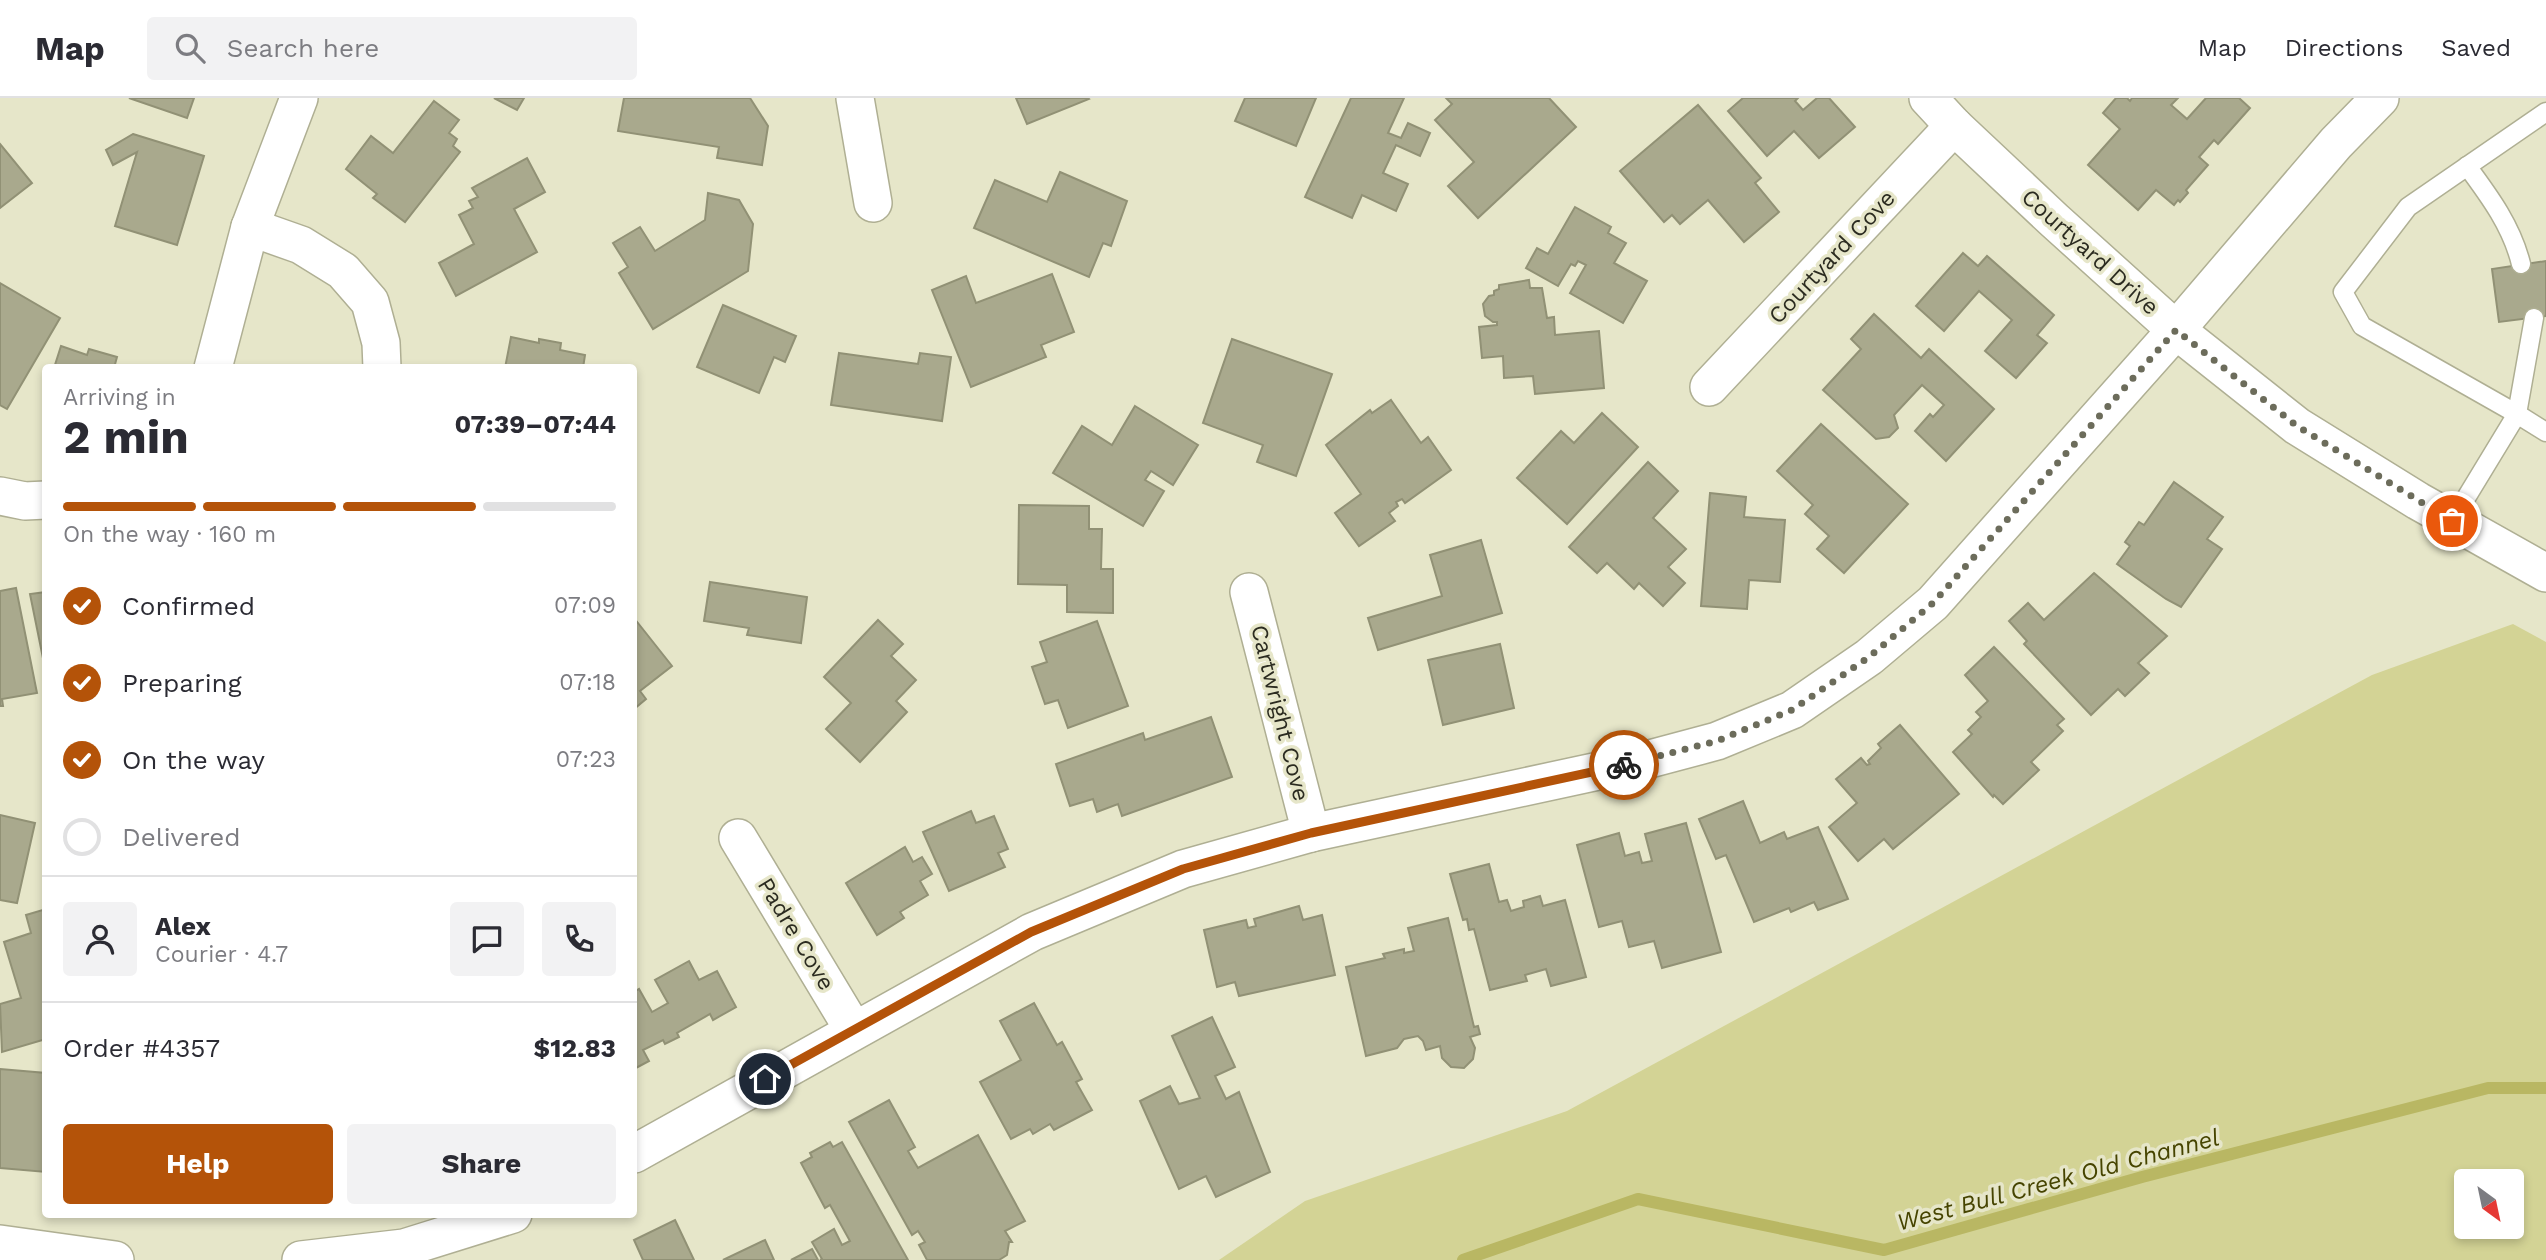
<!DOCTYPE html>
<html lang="en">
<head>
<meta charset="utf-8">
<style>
  body { margin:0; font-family:"Work Sans",sans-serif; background:#f2f2f3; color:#2b2b33; height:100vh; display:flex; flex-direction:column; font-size:26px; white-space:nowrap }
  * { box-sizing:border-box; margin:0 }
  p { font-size:23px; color:#7c7c81 }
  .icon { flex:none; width:38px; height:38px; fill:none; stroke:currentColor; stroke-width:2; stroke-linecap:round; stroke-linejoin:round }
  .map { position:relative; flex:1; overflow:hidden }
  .panel { position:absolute; left:42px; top:266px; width:595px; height:854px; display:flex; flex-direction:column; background:#fff; border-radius:7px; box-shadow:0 4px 10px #0003 }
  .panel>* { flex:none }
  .needle { width:46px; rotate:147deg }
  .fabs { position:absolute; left:2454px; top:1071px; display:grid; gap:14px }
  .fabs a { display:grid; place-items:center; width:70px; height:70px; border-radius:7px; background:#fff; box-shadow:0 4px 10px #0003; font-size:35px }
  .pin { position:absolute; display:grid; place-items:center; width:60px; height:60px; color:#fff; margin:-30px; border:4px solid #fff; border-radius:50%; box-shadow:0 2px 7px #0007 }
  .courier { position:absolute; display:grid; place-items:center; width:70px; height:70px; margin:-35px; border:5px solid #b45309; border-radius:50%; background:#fff; color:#222; box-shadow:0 2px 9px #0007 }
  .headline em { font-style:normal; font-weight:700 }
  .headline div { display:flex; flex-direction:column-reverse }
  .headline { display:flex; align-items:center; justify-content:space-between; height:119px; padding:0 21px }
  h1 { font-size:46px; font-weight:700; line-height:52px }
  .bar { display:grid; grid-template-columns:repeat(4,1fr); gap:10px 7px; align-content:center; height:84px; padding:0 21px }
  .bar i { height:9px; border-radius:5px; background:#e1e1e2 }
  .bar .on { background:#b45309 }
  .bar p { grid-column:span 4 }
  .line { display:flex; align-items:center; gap:18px; padding:0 21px; border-top:2px solid #e1e1e2 }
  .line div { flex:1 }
  .round { display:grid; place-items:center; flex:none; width:74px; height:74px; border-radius:7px; background:#f2f2f3 }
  ol { padding:0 21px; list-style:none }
  li { display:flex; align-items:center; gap:21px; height:77px }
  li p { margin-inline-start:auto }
  li .icon { padding:7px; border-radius:50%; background:#b45309; color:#fff; stroke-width:4 }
  li:last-child { color:#7c7c81 }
  li i { width:38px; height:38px; border:4px solid #e1e1e2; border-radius:50% }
  .cta { display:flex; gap:14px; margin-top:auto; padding:14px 21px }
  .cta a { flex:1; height:80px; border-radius:7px; background:#b45309; color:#fff; font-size:28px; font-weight:700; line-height:80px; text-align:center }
  .cta a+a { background:#f2f2f3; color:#2b2b33 }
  header { display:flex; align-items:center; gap:42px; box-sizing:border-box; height:98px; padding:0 35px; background:#fff; border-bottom:2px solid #e1e1e2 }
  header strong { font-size:33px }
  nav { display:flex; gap:38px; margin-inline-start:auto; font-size:24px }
  .search { width:490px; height:63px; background:#f2f2f3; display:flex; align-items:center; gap:18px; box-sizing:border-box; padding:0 24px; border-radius:7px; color:#7c7c81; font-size:26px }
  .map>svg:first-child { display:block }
  .green { fill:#d3d395; fill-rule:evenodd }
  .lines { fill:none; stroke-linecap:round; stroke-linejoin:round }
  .stream { stroke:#b9b763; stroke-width:12 }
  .building { fill:#a9a98d; stroke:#919175; stroke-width:2 }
  .lane-casing { stroke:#afaf93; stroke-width:21 }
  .street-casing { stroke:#afaf93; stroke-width:40 }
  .lane { stroke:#fff; stroke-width:18 }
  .street { stroke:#fff; stroke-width:37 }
  .done { stroke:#6c6c5b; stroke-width:7; stroke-dasharray:0 12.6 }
  .route { stroke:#b45309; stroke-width:9 }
  .labels { text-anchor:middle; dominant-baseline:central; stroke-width:7; stroke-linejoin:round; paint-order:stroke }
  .street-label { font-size:23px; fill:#2b2b20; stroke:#e6e6c9 }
  .water-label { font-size:24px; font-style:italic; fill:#464400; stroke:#e6e6c9 }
</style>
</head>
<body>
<header>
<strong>Map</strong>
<div class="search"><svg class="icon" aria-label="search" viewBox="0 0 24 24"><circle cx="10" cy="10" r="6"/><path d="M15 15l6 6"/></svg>Search here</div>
<nav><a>Map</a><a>Directions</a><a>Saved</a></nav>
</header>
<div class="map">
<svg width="2546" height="1162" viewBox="0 0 2546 1162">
  <rect width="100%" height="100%" fill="#e6e6c9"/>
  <path class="green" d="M2513,526L2546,544V1162H1219L1305,1103L1567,1013L2372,577ZM2466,1083H2511V1129H2466Z"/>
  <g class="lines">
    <polyline class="stream" points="1463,1162 1638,1101 1884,1152 2142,1079 2488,990 2546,990"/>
  </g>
  <g class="building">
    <polygon points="129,0 194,0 187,20"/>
    <polygon points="494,0 524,0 517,12"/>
    <polygon points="624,0 750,0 768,28 762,67 717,60 719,49 618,33"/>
    <polygon points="1016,0 1088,0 1089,1 1027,26"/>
    <polygon points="1245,0 1316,0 1296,48 1235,23"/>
    <polygon points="1351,0 1404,0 1388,35 1401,40 1408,25 1430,35 1420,58 1396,47 1383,75 1408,86 1396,113 1362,97 1352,120 1305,99"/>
    <polygon points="1446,0 1549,0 1576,29 1478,120 1448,88 1474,64 1435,22 1452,6"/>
    <polygon points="1743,0 1798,0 1795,3 1803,12 1817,0 1829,0 1855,29 1819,60 1794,33 1767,58 1728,13"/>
    <polygon points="2116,0 2127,0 2130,3 2132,0 2178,0 2171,7 2187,21 2206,0 2239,0 2250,10 2218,46 2214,42 2199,59 2208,67 2186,92 2188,95 2180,104 2178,102 2174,107 2156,92 2138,112 2088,67 2120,31 2103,15"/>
    <polygon points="434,3 459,22 449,35 457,41 453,48 460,54 405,124 373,100 377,96 346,71 371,38 393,55"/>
    <polygon points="1698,7 1761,80 1755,85 1779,114 1744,144 1708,102 1680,126 1672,117 1664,124 1620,73"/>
    <polygon points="133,36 204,58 177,147 115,128 137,54 113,67 106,52"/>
    <polygon points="0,46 32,85 0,110"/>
    <polygon points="527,60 545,94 514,111 537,154 456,198 439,165 474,146 459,117 473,110 469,103 478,99 472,90"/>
    <polygon points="1060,74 1127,103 1111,148 1103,145 1089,179 974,130 995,82 1047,104"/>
    <polygon points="708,95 739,102 753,126 748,173 653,231 619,175 628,169 613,145 640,129 655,153 705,122"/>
    <polygon points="1575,109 1611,129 1608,135 1626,145 1614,165 1647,183 1623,225 1570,195 1586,167 1578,163 1575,168 1571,166 1558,188 1526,170 1537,150 1548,156"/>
    <polygon points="1963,155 1978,168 1987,158 2054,217 2037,237 2047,245 2016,280 1985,253 2012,222 1979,193 1944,233 1916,208"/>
    <polygon points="2546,163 2546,218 2499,224 2492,171"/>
    <polygon points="1052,176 1074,234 1041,247 1046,259 971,289 932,192 966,178 976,205"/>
    <polygon points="1529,182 1530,190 1542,190 1547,220 1554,219 1555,237 1599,233 1604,290 1535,296 1533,278 1504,280 1503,258 1482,260 1479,229 1497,227 1497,224 1493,224 1485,218 1483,206 1489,198 1494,197 1494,193 1499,191 1499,187"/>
    <polygon points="0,185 60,220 7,311 0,307"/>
    <polygon points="723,207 796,238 785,264 774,259 759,295 697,269"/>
    <polygon points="1874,216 1921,260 1929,251 1994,311 1946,363 1915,333 1930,316 1933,319 1944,307 1922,287 1894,317 1898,330 1889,339 1876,341 1823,292 1861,251 1851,241"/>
    <polygon points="511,239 539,245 539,241 561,245 560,252 585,257 583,270 505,270"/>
    <polygon points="1232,241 1332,276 1296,378 1257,364 1263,347 1203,325"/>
    <polygon points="61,248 87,257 89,251 117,259 114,270 54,270"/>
    <polygon points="839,255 918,266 920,255 951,259 942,323 831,307"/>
    <polygon points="1391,302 1421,345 1428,339 1451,372 1405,405 1402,401 1396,404 1398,408 1389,415 1395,423 1359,448 1335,415 1361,396 1326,347 1370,312 1372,315"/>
    <polygon points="1135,308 1198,347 1173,387 1151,373 1145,382 1164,393 1143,428 1053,375 1082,328 1112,347"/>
    <polygon points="1602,315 1638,349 1567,426 1517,380 1561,333 1574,345"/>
    <polygon points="1821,326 1908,406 1844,475 1817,451 1829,438 1805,416 1813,407 1777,373"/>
    <polygon points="1648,364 1678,393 1653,420 1686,451 1668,469 1685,485 1663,508 1639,485 1634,491 1607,465 1597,475 1569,449"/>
    <polygon points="2174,384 2223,419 2207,441 2222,451 2181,509 2166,501 2117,466 2130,448 2125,444 2139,424 2144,427"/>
    <polygon points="1710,395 1746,399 1744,419 1785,422 1780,484 1749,482 1747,511 1701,508"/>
    <polygon points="1019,407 1089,408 1089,431 1102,431 1101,471 1113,471 1113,515 1067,514 1067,487 1018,486"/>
    <polygon points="1481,442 1502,515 1378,552 1368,520 1442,498 1430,457"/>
    <polygon points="2094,475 2167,538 2138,565 2149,575 2125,598 2118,591 2091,617 2024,546 2027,543 2009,523 2028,505 2044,522"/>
    <polygon points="710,484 807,499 801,545 747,537 749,530 704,523"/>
    <polygon points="16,490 37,595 2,601 3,608 0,608 0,493"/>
    <polygon points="46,494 46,575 30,496"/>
    <polygon points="634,520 672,568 640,593 646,601 634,611"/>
    <polygon points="878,522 903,546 891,558 916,582 896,603 907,614 860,664 826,631 851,605 824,579"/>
    <polygon points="1097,523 1128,608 1068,630 1058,602 1045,606 1032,569 1047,564 1040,544"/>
    <polygon points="1500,546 1514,610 1443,627 1428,562"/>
    <polygon points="1994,549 2064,621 2057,627 2063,633 2031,664 2039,672 2003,706 1994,697 1993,699 1953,654 1972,636 1968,632 1981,619 1976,614 1988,603 1965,577"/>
    <polygon points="1211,619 1232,679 1122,718 1118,706 1097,714 1093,701 1070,708 1056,666 1143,635 1145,642"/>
    <polygon points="1900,627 1959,696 1893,751 1884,741 1858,763 1829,729 1857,705 1836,681 1861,660 1867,667 1870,666 1868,663 1881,650 1878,646"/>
    <polygon points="1743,703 1760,745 1784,734 1787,741 1818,729 1848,801 1818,812 1814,804 1791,814 1789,810 1754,824 1726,757 1716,761 1699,721"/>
    <polygon points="971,713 976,725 994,718 1008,751 998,755 1005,769 949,793 923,734"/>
    <polygon points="0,717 35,725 17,805 0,802"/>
    <polygon points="1686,725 1721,854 1662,870 1654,843 1629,849 1622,823 1599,829 1577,747 1619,735 1625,758 1639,754 1642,765 1652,763 1645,736"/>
    <polygon points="905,749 913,764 922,759 932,776 920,783 928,797 900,814 904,820 877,837 846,785"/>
    <polygon points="1489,766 1499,804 1507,802 1511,813 1524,809 1523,803 1540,798 1543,808 1565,802 1586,879 1551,888 1546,871 1525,877 1527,883 1490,892 1474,831 1469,832 1467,821 1463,822 1450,776"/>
    <polygon points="1299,808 1303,822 1322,817 1335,877 1239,898 1235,884 1217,889 1204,832 1246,822 1248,830 1256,828 1254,821"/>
    <polygon points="46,811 46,941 2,954 0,906 21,900 4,844 31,835 26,817"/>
    <polygon points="1448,820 1474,929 1478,928 1480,936 1470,939 1475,950 1473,961 1464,970 1451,969 1442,960 1440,948 1426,952 1423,943 1418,938 1404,941 1397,950 1366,958 1346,869 1385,860 1383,856 1404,851 1404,855 1414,853 1408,830"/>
    <polygon points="689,863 699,882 717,873 736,909 713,922 710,916 677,935 679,939 665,946 663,942 643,952 649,963 634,971 634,894 639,891 652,914 668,905 655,882"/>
    <polygon points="1034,905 1057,947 1062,944 1082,981 1076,984 1092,1012 1054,1032 1050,1026 1033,1036 1030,1031 1011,1041 980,984 1021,962 1000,923"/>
    <polygon points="1212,919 1235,969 1215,978 1226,1001 1239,994 1270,1074 1216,1099 1206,1078 1179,1091 1140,1003 1170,988 1179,1006 1200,1000 1172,938"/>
    <polygon points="0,971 46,975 46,1074 0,1070"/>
    <polygon points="889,1002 915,1049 908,1053 918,1070 978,1037 1025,1123 1005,1133 1012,1144 1009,1144 1007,1157 999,1162 927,1162 919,1147 925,1144 918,1133 912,1137 849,1024"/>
    <polygon points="830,1044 833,1049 842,1044 908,1162 820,1162 822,1161 812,1144 834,1131 842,1147 850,1143 830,1107 825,1110 801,1065 812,1059 810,1055"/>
    <polygon points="675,1122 694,1162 643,1162 634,1142"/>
    <polygon points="765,1142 774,1162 723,1162"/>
    <polygon points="812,1151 818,1162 791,1162"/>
  </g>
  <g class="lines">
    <defs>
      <g id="lane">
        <path d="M2467,68C2490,99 2512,129 2521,166"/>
        <polyline points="2534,220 2517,316 2362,228 2343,194 2408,109 2546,14"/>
        <polyline points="2452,423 2517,316 2546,334"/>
      </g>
      <g id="street">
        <polyline points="855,0 873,105"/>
        <polyline points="1928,0 1954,28 2054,122 2176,232 2297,328 2418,403 2546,475"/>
        <polyline points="250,129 301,147 343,173 370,204 381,245 382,270"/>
        <polyline points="213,270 250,129 299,0"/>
        <polyline points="1709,289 1954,28"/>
        <polyline points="0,398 25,403 46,402"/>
        <polyline points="1249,494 1311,735"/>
        <polyline points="738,740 853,931"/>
        <polyline points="634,1056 1032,834 1183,771 1311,735 1631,666 1717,643 1792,612 1869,559 1933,505 2176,232 2336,45 2380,0"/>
        <polyline points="0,1146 115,1162"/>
        <polyline points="301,1162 404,1150 513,1116"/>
      </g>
    </defs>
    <use href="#lane" class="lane-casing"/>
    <use href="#street" class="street-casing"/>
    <use href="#lane" class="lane"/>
    <use href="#street" class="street"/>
  </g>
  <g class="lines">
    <polyline class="done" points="1624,667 1717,643 1792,612 1869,559 1933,505 2176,232 2297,328 2452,423"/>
    <polyline class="route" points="765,981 1031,834 1183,771 1311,735 1624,667"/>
  </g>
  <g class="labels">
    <g class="street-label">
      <text transform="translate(2090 154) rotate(42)">Courtyard Drive</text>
      <text transform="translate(1832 159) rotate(-47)">Courtyard Cove</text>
      <text transform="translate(1280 615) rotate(76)">Cartwright Cove</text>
      <text transform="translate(796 836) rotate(59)">Padre Cove</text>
    </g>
    <g class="water-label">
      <text transform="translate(2058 1082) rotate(-15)">West Bull Creek Old Channel</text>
    </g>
  </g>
</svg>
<div class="fabs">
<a><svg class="needle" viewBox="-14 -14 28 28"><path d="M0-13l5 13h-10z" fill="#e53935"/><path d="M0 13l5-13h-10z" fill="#7c7c81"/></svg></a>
</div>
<div class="pin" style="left:2452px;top:423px;background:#ea580c"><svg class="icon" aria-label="bag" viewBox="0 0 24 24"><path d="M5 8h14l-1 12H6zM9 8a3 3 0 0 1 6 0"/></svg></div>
<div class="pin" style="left:765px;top:981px;background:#1f2937"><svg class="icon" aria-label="home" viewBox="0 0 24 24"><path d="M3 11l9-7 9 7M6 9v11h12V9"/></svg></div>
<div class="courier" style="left:1624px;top:667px"><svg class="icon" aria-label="bike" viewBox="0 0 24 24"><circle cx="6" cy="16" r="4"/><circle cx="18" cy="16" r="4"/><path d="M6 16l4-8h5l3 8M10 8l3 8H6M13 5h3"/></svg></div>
<section class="panel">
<div class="headline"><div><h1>2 min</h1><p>Arriving in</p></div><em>07:39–07:44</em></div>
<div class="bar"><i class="on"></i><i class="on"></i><i class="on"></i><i></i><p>On the way · 160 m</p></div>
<ol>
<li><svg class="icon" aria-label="check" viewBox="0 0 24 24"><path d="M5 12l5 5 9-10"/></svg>Confirmed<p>07:09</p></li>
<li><svg class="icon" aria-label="check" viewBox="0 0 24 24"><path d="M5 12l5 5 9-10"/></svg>Preparing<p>07:18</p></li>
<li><svg class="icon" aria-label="check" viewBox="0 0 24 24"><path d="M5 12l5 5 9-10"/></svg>On the way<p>07:23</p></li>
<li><i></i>Delivered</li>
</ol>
<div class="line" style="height:126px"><a class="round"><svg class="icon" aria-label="person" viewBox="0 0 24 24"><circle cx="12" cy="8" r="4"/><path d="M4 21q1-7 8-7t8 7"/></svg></a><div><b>Alex</b><p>Courier · 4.7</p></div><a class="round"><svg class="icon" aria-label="chat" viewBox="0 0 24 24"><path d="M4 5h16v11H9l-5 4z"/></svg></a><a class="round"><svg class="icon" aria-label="phone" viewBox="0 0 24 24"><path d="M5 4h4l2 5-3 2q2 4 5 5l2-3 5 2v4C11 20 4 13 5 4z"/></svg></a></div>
<div class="line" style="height:91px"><div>Order #4357</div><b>$12.83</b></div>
<div class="cta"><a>Help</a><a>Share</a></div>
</section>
</div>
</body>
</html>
